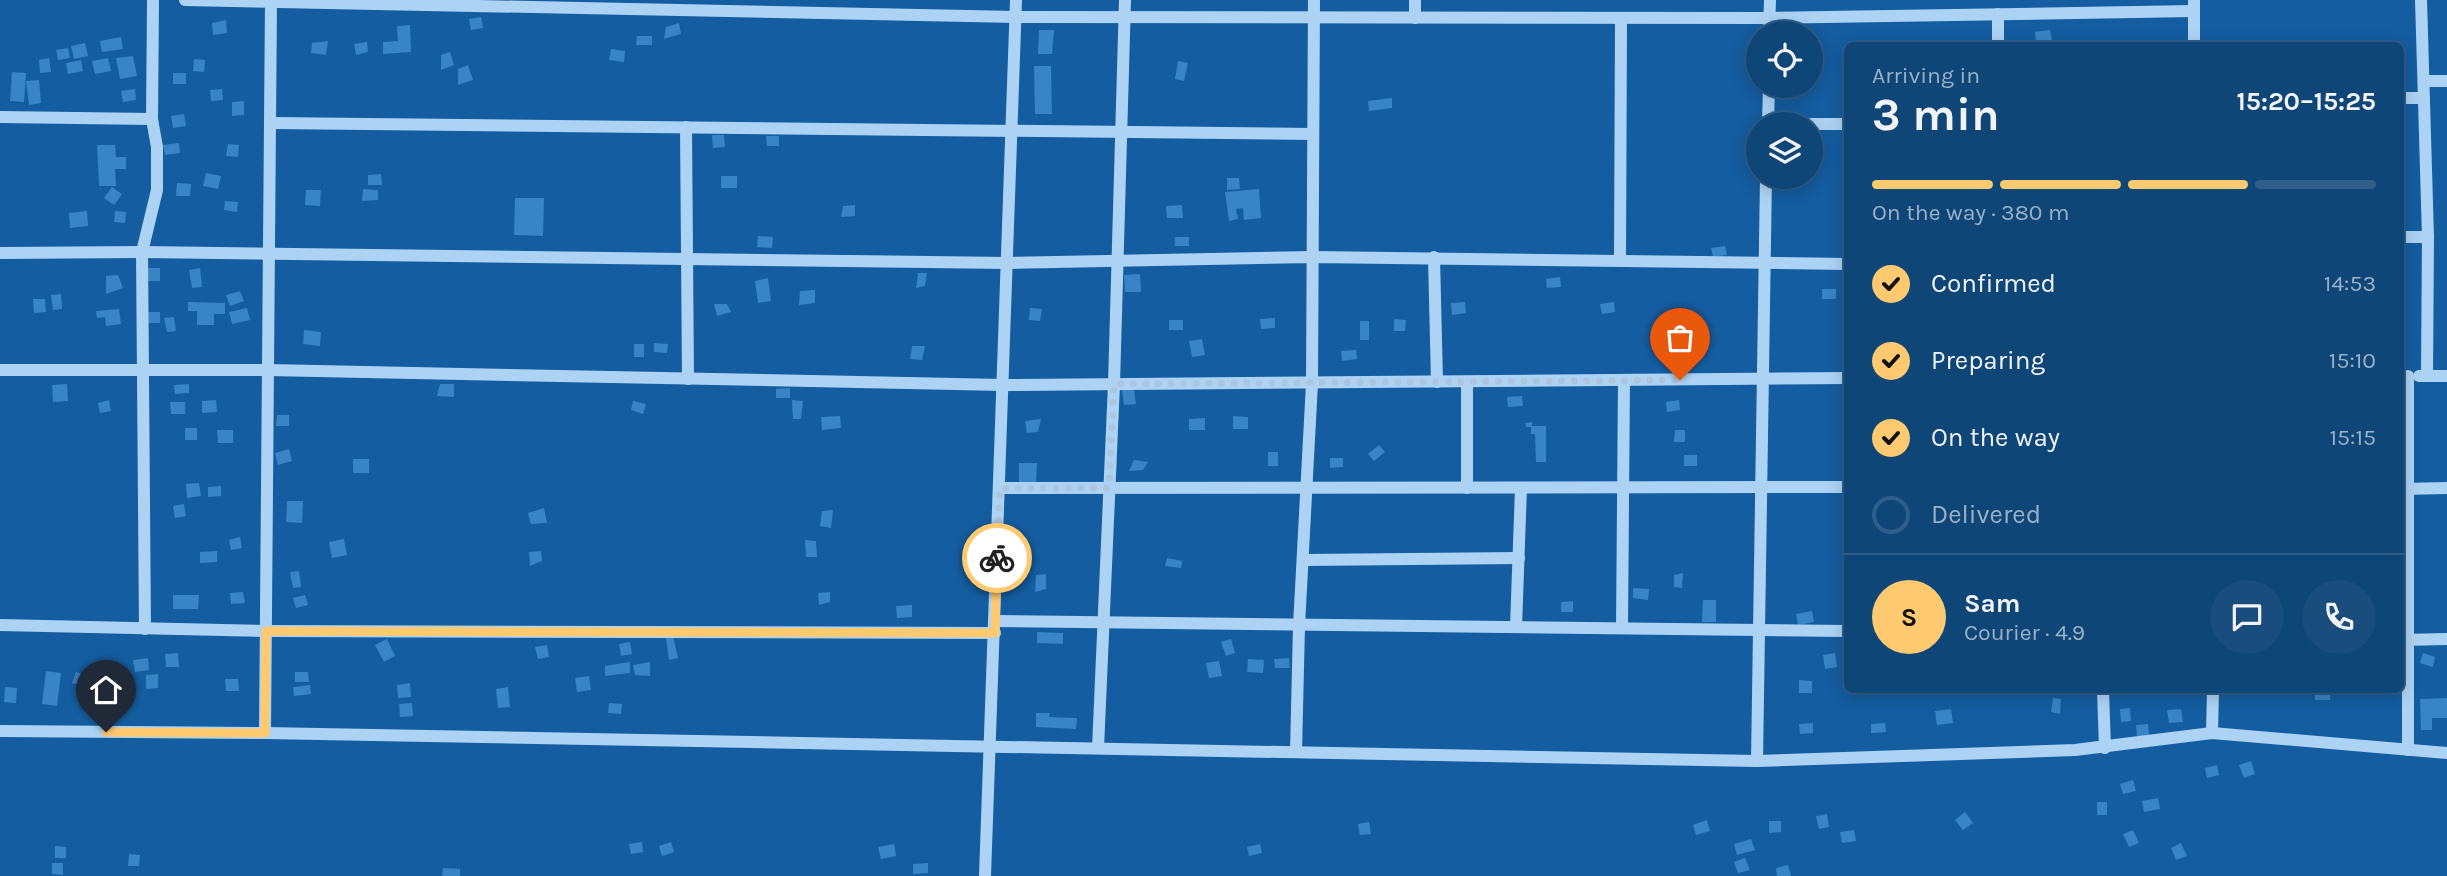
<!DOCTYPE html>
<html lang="en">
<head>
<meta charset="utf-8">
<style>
  body { margin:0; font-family:Karla,sans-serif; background:#184d7d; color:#f1f3f6; height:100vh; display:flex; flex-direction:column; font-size:26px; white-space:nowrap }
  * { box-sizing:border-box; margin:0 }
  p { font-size:23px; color:#9bb1c6 }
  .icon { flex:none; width:38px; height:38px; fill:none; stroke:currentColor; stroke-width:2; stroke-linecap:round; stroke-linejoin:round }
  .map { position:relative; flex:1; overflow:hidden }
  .side { position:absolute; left:1844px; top:42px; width:560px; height:651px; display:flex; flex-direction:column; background:#0f4678; border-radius:10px; box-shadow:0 4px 18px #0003,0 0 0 2px #2f5e8a }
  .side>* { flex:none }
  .controls { position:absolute; left:1746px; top:21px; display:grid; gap:14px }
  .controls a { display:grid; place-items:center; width:77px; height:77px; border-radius:50%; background:#0f4678; box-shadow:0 4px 18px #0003,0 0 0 2px #2f5e8a; font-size:35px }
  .pin { position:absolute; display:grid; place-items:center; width:60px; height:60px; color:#fff; margin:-72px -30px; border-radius:50% 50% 50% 0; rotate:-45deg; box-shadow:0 0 7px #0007 }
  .pin .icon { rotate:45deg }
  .courier { position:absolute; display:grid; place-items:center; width:70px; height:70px; margin:-35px; border:5px solid #ffc970; border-radius:50%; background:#fff; color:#222; box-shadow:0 2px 9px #0007 }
  .headline em { font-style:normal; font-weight:700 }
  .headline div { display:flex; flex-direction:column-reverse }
  .headline { display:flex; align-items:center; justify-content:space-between; height:119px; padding:0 28px }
  h1 { font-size:46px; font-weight:700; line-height:52px }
  .bar { display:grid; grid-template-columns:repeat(4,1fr); gap:10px 7px; align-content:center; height:84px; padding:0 28px }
  .bar i { height:9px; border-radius:5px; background:#2f5e8a }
  .bar .active { background:#ffc970 }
  .bar p { grid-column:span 4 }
  .line { display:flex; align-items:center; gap:18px; padding:0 28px; border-top:2px solid #2f5e8a }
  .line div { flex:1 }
  .round { display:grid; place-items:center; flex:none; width:74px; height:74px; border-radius:37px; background:#184d7d }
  ol { padding:0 28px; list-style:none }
  li { display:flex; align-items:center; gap:21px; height:77px }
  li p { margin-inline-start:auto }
  li .icon { padding:7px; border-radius:50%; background:#ffc970; color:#111; stroke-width:4 }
  li:last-child { color:#9bb1c6 }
  li i { width:38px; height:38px; border:4px solid #2f5e8a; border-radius:50% }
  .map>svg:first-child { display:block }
  .building { fill:#3984c4 }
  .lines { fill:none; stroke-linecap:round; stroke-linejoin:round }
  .minor { stroke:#add3f4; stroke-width:12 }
  .done { stroke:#adc6de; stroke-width:7; stroke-dasharray:0 12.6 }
  .route { stroke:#ffc970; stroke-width:9 }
</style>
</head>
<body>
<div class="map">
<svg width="2447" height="876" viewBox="0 0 2447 876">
  <rect width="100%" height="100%" fill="#145da0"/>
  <g class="building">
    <polygon points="481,17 483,28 471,30 469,19"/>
    <polygon points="226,20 227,33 213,35 212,23"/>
    <polygon points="679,23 681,34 664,39 666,27"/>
    <polygon points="410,25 411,52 383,54 383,42 398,41 397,26"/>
    <polygon points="1039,30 1054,30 1052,54 1038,54"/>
    <polygon points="2050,30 2052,41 2036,42 2035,32"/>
    <polygon points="637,36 652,36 652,45 636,45"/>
    <polygon points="121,37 123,49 102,52 100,41"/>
    <polygon points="328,41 326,55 311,53 312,43"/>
    <polygon points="367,42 368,52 356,55 354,44"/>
    <polygon points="85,43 88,56 74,59 71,46"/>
    <polygon points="68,48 70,58 58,60 56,50"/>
    <polygon points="611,49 625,51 624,62 609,60"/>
    <polygon points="450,52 454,65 441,70 441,55"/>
    <polygon points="133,56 137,76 120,79 116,58"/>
    <polygon points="49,58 51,72 40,73 39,60"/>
    <polygon points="108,58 111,71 95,74 92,61"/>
    <polygon points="194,59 205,60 204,72 193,71"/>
    <polygon points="81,60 83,71 68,74 66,63"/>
    <polygon points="1178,61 1188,63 1184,81 1175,79"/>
    <polygon points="468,65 473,80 458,85 458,69"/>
    <polygon points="1034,66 1051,66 1052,114 1035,114"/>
    <polygon points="12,72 26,73 24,102 10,101"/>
    <rect x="173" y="73" width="13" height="11"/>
    <polygon points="39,80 41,103 29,105 26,81"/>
    <polygon points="135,89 136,100 123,102 121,91"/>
    <polygon points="222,89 223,100 211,101 210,90"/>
    <polygon points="1392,98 1392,108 1369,111 1368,101"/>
    <polygon points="244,101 244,115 232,116 232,102"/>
    <polygon points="184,114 186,126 173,128 171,116"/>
    <polygon points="712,135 724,135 725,147 713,148"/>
    <polygon points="766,136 779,136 779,146 767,146"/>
    <polygon points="179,143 180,153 165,155 163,145"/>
    <polygon points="228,144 239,145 238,157 226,156"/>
    <polygon points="97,145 115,145 116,157 126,157 126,169 115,169 116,186 99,186"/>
    <polygon points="206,173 221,176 218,189 203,186"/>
    <polygon points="381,174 382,185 368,185 368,175"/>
    <rect x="721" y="176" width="16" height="12"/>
    <polygon points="1227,178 1239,178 1240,189 1227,190"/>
    <polygon points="177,183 191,184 190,196 176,196"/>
    <polygon points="112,187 122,194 114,205 104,198"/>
    <polygon points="363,189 378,190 378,200 362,201"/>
    <polygon points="1259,189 1261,218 1244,220 1243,208 1236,209 1238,219 1229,221 1225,192"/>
    <polygon points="306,190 321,190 320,206 305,205"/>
    <polygon points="515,198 544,198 543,236 514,235"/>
    <polygon points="225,201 238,202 237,212 224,210"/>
    <polygon points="855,205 855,216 841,217 843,206"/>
    <polygon points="1182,205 1183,218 1167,218 1166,206"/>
    <polygon points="87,211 88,226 70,228 69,213"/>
    <polygon points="115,211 126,212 125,223 114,222"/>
    <polygon points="758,236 773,237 772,248 757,247"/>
    <rect x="1175" y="237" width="14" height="9"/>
    <polygon points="1725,246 1727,255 1713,257 1711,248"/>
    <rect x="146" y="268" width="14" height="13"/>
    <polygon points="200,268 202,287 192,288 189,270"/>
    <polygon points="918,273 927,273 925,286 916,288"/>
    <polygon points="1140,274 1141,292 1125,292 1124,275"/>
    <polygon points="118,275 123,288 106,294 106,276"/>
    <polygon points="1560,277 1561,287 1547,288 1546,279"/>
    <polygon points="768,278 771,301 758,303 755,281"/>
    <rect x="1822" y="289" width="14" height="10"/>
    <polygon points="815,290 815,303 799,305 800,291"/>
    <polygon points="240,291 244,301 230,306 226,295"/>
    <polygon points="61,294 62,309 53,310 51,295"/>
    <polygon points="33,299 45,299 46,312 34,313"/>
    <polygon points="188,302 225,303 225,314 214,314 214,325 197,325 197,311 188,311"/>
    <polygon points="1465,302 1466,313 1452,315 1451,303"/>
    <polygon points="1614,302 1615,312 1602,314 1600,304"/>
    <polygon points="714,304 727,304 731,312 717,316"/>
    <polygon points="247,308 250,320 232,324 229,312"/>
    <polygon points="1030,308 1042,309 1040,321 1029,320"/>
    <polygon points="119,309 121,324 106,326 105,317 97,318 96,311"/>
    <rect x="148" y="312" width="12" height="11"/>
    <polygon points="174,317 176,331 167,332 164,318"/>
    <polygon points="1275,318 1275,328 1261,329 1260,319"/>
    <polygon points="1394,319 1406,320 1405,331 1394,331"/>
    <rect x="1169" y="320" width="14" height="10"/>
    <rect x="1360" y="321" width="9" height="19"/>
    <polygon points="304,330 321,332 320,346 303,344"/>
    <polygon points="1202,339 1205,355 1192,357 1189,341"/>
    <polygon points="654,343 668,344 667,353 654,352"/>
    <rect x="634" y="344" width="10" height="13"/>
    <polygon points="912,346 925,346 922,360 910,359"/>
    <polygon points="1356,350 1357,359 1342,361 1341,351"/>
    <polygon points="67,384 68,401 53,402 52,385"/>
    <polygon points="189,384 189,393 175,394 174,385"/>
    <polygon points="440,384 454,384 454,397 437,396"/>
    <polygon points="790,388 790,398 776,398 776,389"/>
    <polygon points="1134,389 1136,404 1124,405 1122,390"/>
    <polygon points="1522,396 1523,406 1508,407 1507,397"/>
    <polygon points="109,400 111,411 100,413 98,403"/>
    <polygon points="216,400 217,412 202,413 202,401"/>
    <polygon points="792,400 803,401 801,419 793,419"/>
    <polygon points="1679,400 1680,410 1667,412 1666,402"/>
    <polygon points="633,401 646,404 643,414 631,410"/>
    <polygon points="170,402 185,402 185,414 171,414"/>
    <polygon points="277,415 289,415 289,426 276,426"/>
    <polygon points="840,416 841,428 822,430 821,417"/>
    <polygon points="1233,416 1248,417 1248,429 1233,429"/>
    <polygon points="1205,418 1205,430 1189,430 1189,419"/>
    <polygon points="1041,419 1038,432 1027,433 1025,421"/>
    <polygon points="1532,422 1532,426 1546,426 1546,462 1536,462 1535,434 1531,434 1531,427 1526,427 1525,423"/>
    <rect x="185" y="428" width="12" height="12"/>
    <polygon points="217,430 233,430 233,443 218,443"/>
    <polygon points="1675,430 1685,430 1685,442 1674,442"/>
    <polygon points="1379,445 1385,452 1374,461 1368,454"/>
    <polygon points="289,449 292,461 278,465 275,453"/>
    <rect x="1268" y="452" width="10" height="14"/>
    <rect x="1684" y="455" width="13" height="11"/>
    <polygon points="1330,458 1343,458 1343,467 1330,468"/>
    <rect x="353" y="459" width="16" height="14"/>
    <polygon points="1134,460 1148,462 1143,470 1129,471"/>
    <polygon points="1019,463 1037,463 1036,485 1019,484"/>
    <polygon points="199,483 201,496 187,498 186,484"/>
    <polygon points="221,486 221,496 208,497 208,487"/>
    <polygon points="287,501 303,501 302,523 286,522"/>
    <polygon points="184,504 186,516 175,518 173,506"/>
    <polygon points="544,508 547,523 531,524 528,513"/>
    <polygon points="833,510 831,528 820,526 822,511"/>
    <polygon points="240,537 242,548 231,550 229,540"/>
    <polygon points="344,539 347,555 332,558 329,542"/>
    <polygon points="805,540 816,541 817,557 806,557"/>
    <polygon points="217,551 217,562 200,563 200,552"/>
    <polygon points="541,551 542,561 530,566 529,552"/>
    <polygon points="1167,558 1182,561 1181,568 1165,566"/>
    <polygon points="299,571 301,587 293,588 290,572"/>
    <polygon points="1683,573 1682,588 1674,587 1674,575"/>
    <polygon points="1046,574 1046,589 1035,592 1036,575"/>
    <polygon points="1633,588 1649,589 1648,600 1633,598"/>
    <polygon points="243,592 245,603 231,604 230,593"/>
    <polygon points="830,592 830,602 819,605 818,593"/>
    <polygon points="173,595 199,595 198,609 173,609"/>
    <polygon points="305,595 308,605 296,608 293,598"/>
    <polygon points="1703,600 1716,600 1716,622 1702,622"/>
    <polygon points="1573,601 1573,612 1561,612 1561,602"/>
    <polygon points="912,605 912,617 897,618 896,606"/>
    <polygon points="1812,611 1814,622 1798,625 1796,614"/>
    <polygon points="1037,632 1063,633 1063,644 1037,643"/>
    <polygon points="673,636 678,658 669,660 666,638"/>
    <polygon points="387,639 395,656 384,662 375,645"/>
    <polygon points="1231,639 1235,653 1226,656 1221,642"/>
    <polygon points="630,642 632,654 621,656 619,644"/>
    <polygon points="547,645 549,657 538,659 535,647"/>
    <polygon points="178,653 179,667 166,667 165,654"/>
    <polygon points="1835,653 1837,667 1825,669 1823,655"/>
    <polygon points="2423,653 2435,657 2433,667 2420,663"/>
    <polygon points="148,658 149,670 135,672 133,660"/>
    <polygon points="1289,658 1290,668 1275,668 1274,659"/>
    <polygon points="1248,659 1264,660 1263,673 1247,672"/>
    <polygon points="1219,661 1222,676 1209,678 1206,663"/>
    <polygon points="630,662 630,673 605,676 605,666"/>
    <polygon points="650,662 650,676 635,675 633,665"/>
    <polygon points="46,671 61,673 57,706 42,704"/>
    <polygon points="104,671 105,684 93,685 92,672"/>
    <polygon points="76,672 89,676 86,687 72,683"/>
    <polygon points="295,672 308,672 309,682 295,682"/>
    <polygon points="158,674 158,688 146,689 146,675"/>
    <polygon points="589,676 591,690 577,692 575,678"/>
    <polygon points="225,679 238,679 239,691 226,691"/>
    <polygon points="1799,680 1812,681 1812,693 1799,693"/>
    <polygon points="410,683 411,697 398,698 397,685"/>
    <polygon points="119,684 132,685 131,699 118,698"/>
    <polygon points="310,685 311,694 294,696 293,687"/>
    <polygon points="5,687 17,688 16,703 4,702"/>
    <polygon points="508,687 510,707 498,708 496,689"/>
    <polygon points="88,691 102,692 100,711 86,710"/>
    <rect x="2315" y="691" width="15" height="9"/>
    <polygon points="2053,698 2061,699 2060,714 2051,712"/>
    <polygon points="2447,698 2447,718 2432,718 2432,730 2421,730 2420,699"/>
    <polygon points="412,703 413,716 400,717 399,704"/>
    <polygon points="609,703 622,704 621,714 608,713"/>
    <polygon points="2130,708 2131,721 2121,722 2120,709"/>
    <polygon points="1951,709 1953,723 1937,725 1935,711"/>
    <polygon points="2181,709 2183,722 2169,723 2167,710"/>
    <polygon points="1036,713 1050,713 1049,717 1077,718 1076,729 1036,727"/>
    <polygon points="1813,723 1813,733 1800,734 1799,724"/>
    <polygon points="1885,723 1886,732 1871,733 1871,724"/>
    <polygon points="2148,724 2149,735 2137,737 2136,725"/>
    <polygon points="2251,761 2255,774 2244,778 2239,765"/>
    <polygon points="2217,765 2219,775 2207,778 2205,768"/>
    <polygon points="2133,780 2136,791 2123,794 2120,784"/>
    <polygon points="2158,798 2160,809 2144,812 2142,801"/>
    <rect x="2097" y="802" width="10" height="13"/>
    <polygon points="1965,812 1973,823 1963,830 1955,820"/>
    <polygon points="1827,814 1829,827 1819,829 1816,816"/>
    <polygon points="1707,820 1710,831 1696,835 1693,825"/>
    <polygon points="1769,821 1781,821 1781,832 1769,833"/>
    <polygon points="1369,822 1371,834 1360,835 1358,824"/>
    <polygon points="1854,830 1856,841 1842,843 1840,832"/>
    <polygon points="2133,830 2139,843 2129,847 2123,834"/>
    <polygon points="1751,839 1755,850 1737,855 1734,844"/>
    <polygon points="642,842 643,852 631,854 629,844"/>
    <polygon points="671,842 674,852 662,856 659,846"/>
    <polygon points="2181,843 2187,856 2176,860 2171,848"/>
    <polygon points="894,844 896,856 881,859 878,847"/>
    <polygon points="1260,844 1262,853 1249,856 1247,847"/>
    <polygon points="55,846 66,847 66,858 55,858"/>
    <polygon points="129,854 140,855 139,866 128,866"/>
    <polygon points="1745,858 1750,870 1738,873 1734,862"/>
    <polygon points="52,863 63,863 63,875 52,874"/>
    <polygon points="928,863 928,873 913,874 913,864"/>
    <polygon points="1788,865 1791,876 1777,876 1776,868"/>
    <polygon points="443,868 460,869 460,876 442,876"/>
  </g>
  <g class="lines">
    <g class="minor">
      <polyline points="185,0 1016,17 1770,18 2194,11"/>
      <polyline points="2421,0 2428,237 2427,376"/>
      <polyline points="1998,14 1998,46"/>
      <polyline points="1415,18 1415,0"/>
      <polyline points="1769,33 1770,0"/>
      <polyline points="2194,46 2194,0"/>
      <polyline points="2424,81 2447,81"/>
      <polyline points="2401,98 2424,98"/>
      <polyline points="0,117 152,119"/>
      <polyline points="272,123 1313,134"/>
      <polyline points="1768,124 1769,86"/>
      <polyline points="1811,124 1848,124"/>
      <polyline points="686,127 688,379"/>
      <polyline points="2401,237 2428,237"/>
      <polyline points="0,253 142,252 1008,263 1313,257 1848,264"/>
      <polyline points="1434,257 1437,382"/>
      <polyline points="1620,261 1621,18"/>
      <polyline points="0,370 268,370 1003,385 1848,378"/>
      <polyline points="2419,376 2447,376"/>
      <polyline points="1467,382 1467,488"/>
      <polyline points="1000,488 1848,487"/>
      <polyline points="2402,489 2447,488"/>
      <polyline points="1304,560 1519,558"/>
      <polyline points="994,621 1848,631"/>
      <polyline points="0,625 266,631 995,633"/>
      <polyline points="1516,627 1521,488"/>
      <polyline points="1622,628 1624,380"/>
      <polyline points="145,629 142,252 157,190 157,147 152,119 153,0"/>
      <polyline points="2401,640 2447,639"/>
      <polyline points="2103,690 2105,748"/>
      <polyline points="0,731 265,733 1757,761 2075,750 2212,733 2447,753"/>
      <polyline points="265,733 271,0"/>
      <polyline points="2212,733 2213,690"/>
      <polyline points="1098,748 1114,384 1125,0"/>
      <polyline points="2408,750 2408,376"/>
      <polyline points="1296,752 1299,626 1312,383 1314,0"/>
      <polyline points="1757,761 1766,177"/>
      <polyline points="985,876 1016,0"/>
    </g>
  </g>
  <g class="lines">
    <polyline class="done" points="997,558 1000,488 1109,488 1114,384 1680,380"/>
    <polyline class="route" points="106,732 265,733 266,631 995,633 997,558"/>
  </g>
</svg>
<div class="controls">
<a><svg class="icon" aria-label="locate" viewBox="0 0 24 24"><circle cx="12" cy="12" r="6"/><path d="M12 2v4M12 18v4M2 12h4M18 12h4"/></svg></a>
<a><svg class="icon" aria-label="layers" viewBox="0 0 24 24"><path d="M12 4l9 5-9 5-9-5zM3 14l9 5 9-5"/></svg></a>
</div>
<div class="pin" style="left:1680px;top:380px;background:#ea580c"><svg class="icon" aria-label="bag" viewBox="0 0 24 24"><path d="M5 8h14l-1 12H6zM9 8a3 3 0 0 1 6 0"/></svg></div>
<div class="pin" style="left:106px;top:732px;background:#1f2937"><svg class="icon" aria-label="home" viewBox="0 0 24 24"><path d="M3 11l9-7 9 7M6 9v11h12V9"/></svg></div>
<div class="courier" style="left:997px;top:558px"><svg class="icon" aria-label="bike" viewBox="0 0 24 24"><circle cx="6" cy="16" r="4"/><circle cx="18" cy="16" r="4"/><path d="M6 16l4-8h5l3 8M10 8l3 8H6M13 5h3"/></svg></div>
<section class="side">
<div class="headline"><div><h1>3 min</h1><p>Arriving in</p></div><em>15:20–15:25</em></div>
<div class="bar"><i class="active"></i><i class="active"></i><i class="active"></i><i></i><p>On the way · 380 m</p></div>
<ol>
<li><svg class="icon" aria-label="check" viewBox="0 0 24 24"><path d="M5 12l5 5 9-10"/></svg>Confirmed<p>14:53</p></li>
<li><svg class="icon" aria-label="check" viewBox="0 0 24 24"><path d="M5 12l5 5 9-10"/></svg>Preparing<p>15:10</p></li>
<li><svg class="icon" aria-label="check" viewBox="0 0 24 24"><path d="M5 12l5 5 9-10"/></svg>On the way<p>15:15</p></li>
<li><i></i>Delivered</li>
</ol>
<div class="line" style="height:126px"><b class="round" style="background:#ffc970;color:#111">S</b><div><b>Sam</b><p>Courier · 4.9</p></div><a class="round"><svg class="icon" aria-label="chat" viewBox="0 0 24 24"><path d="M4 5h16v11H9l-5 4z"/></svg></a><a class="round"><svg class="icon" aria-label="phone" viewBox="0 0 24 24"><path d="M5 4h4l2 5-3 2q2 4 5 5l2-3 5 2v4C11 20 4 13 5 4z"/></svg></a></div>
</section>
</div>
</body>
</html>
